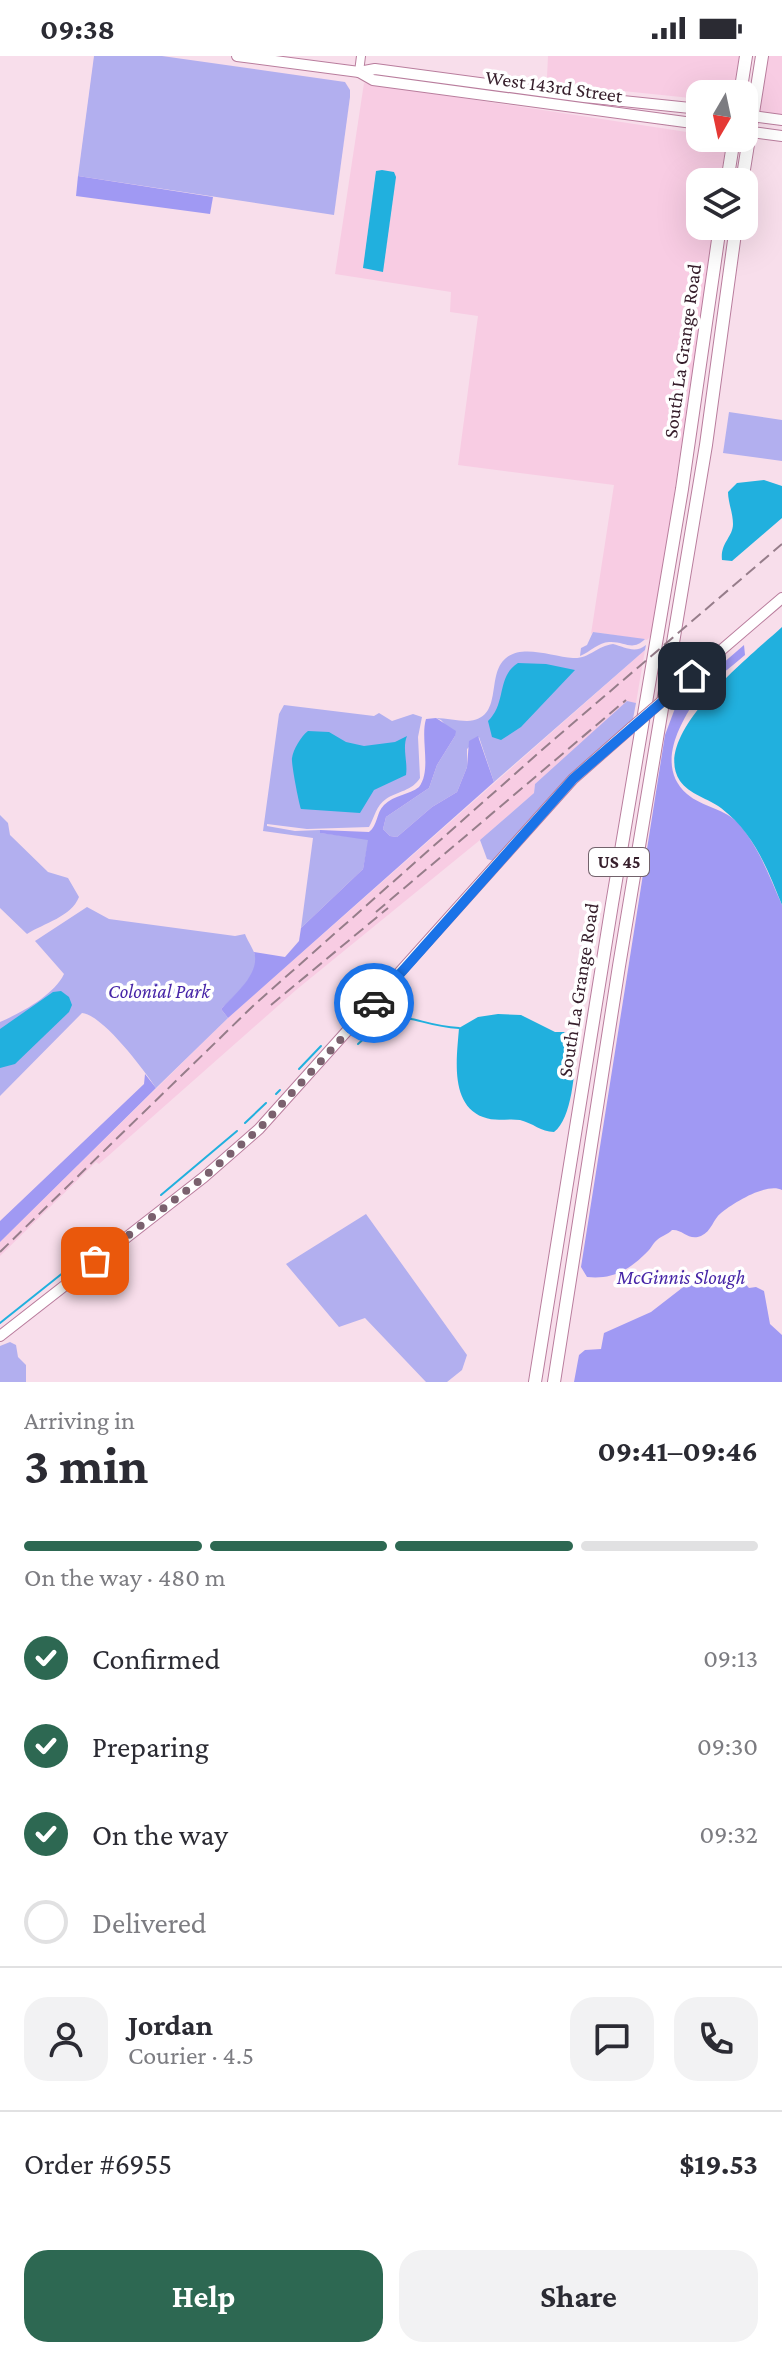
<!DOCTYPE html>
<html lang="en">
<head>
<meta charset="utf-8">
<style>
  body { margin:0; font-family:"Crimson Pro",serif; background:#f2f2f3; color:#2b2b33; height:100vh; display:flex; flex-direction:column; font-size:30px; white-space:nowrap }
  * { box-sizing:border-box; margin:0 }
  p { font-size:26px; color:#7c7c81 }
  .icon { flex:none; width:44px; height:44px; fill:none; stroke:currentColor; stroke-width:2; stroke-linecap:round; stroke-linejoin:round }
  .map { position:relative; height:1326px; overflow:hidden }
  .details { display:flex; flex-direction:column; background:#fff; flex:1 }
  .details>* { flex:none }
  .needle { width:52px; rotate:189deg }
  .controls { position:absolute; left:686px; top:24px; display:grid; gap:16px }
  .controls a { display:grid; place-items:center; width:72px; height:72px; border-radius:16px; background:#fff; box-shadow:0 8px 32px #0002; font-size:40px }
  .pin { position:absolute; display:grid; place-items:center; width:68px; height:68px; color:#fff; margin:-34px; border-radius:16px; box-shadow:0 4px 12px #0006 }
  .courier { position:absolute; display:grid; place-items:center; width:80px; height:80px; margin:-40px; border:6px solid #1a73e8; border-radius:50%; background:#fff; color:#222; box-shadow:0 2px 10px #0007 }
  .overview em { font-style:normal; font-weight:700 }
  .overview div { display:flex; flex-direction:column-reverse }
  .overview { display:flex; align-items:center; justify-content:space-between; height:136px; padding:0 24px }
  h1 { font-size:52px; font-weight:700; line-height:60px }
  .bar { display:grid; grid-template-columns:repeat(4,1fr); gap:12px 8px; align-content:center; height:96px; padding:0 24px }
  .bar i { height:10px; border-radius:6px; background:#e1e1e2 }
  .bar .selected { background:#2d6852 }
  .bar p { grid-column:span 4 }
  .line { display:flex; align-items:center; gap:20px; padding:0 24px; border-top:2px solid #e1e1e2 }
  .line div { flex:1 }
  .round { display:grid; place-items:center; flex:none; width:84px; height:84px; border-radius:24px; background:#f2f2f3 }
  ol { padding:0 24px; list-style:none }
  li { display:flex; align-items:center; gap:24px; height:88px }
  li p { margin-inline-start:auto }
  li .icon { padding:8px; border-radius:50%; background:#2d6852; color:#fff; stroke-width:4 }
  li:last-child { color:#7c7c81 }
  li i { width:44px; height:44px; border:4px solid #e1e1e2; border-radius:50% }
  .action { display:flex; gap:16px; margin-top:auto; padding:16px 24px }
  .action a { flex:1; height:92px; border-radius:24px; background:#2d6852; color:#fff; font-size:32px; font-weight:700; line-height:92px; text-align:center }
  .action a+a { background:#f2f2f3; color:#2b2b33 }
  .status { display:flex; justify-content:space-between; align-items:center; height:56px; padding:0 40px; background:#fff; direction:ltr }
  .status svg { height:22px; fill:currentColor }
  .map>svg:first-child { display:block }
  .built { fill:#f8cce3 }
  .green { fill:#b2afef }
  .forest { fill:#a099f3 }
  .water { fill:#21b0de }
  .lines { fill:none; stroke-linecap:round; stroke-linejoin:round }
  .stream { stroke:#21b0de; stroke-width:2 }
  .minor-casing { stroke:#b97d9d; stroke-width:10 }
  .major-casing { stroke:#b97d9d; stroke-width:12 }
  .highway-casing { stroke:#b97d9d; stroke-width:14 }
  .minor { stroke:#fff; stroke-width:8 }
  .major { stroke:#fff; stroke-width:10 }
  .highway { stroke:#fff; stroke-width:12 }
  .rail { stroke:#967d8a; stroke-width:2; stroke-dasharray:12 6; stroke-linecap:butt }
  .major-bridge-casing { stroke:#b97d9d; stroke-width:12; stroke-linecap:butt }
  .major-bridge { stroke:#fff; stroke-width:10 }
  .done { stroke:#7a616e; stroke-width:8; stroke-dasharray:0 14.4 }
  .route { stroke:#1a73e8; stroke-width:10 }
  .labels { text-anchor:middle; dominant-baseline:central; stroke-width:7; stroke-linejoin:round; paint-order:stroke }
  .shield { fill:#fff; stroke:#72626b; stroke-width:2 }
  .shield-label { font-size:18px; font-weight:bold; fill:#361e2b }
  .street-label { font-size:20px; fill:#361e2b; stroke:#fff }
  .park-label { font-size:20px; font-style:italic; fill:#4725a7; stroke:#fff }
</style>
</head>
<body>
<div class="status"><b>09:38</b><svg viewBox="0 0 49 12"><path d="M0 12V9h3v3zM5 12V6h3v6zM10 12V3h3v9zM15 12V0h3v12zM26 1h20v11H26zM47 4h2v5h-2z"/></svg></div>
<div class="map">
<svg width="782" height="1326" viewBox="0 0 782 1326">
  <rect width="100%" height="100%" fill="#f8deeb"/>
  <g class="built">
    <polygon points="548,0 739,0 734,38 700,38 700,43 556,28 547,21"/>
    <polygon points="763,0 782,0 782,63 755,59"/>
    <polygon points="364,27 700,78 700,82 727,82 720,126 700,126 700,170 714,170 666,492 651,580 647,584 593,576 591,578 614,429 458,409 478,260 450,256 451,236 335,218"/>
    <polygon points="645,594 636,647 627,646 535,728 534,737 480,784 296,934 99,1108 96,1106 0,1200 0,1186 228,962"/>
  </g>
  <g class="green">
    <polygon points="94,0 162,0 345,26 350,34 350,41 334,159 78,120"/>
    <polygon points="729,356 782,364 782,405 723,397"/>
    <path d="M593,576L645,583C632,596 625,585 609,586C599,586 590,596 580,600L581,592L587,589Z"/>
    <path d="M613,588C625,591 635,598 646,589L645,594L494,726L479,681L467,693V711L457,736L432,751L397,781L390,780L383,773L386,761L429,732L437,709L455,680L441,664L436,662C446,662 457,665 467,665C505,663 485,619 506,602C523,588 553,601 573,602C589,603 597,590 613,588Z"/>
    <polygon points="627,645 636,647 633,663 564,727 494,805 487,803 480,784 534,737 535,728"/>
    <path d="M284,649L374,660L379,657L392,665L413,658L422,661L418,681L420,722C412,735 398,735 386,743C376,750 375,760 369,771L307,773L267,768V770L295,775L320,774L321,777L369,783L363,813L301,872L313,782L263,775L279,658Z"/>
    <path d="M0,759L8,767L10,779L48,816L68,822L79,841C71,861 44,867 27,878L0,852Z"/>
    <path d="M87,851L109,863L235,880L245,878C248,886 255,895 256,903C258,920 232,942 221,953L228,962L156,1032C144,1014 103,959 82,957L0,1040V966C21,957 54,939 64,918L35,885Z"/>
    <polygon points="366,1158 467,1299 462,1314 447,1326 426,1326 365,1262 339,1271 286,1208"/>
    <polygon points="10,1286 16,1289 18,1301 26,1309 26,1326 0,1326 0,1290"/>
  </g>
  <g class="forest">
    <polygon points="78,120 213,141 210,158 76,140"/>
    <path d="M744,589L745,599C729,613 707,628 695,645C677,672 657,712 687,738C702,751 726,753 739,768C760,793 769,820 782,849V1134C767,1126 733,1147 721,1157C713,1163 712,1175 701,1180C688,1185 683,1173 672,1174C667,1179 663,1179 657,1184C653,1187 652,1191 649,1194C631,1213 613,1224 587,1221L581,1211L665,679L677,647Z"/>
    <path d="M436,662L456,675L455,680L437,709L429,732L386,761L383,773L390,780L397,781L432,751L457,736L467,711L469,685L478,680L494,726L228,962L221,953C235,938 261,917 254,896L285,901L299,885L301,872L363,813L368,784L320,777V774L369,776C378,769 376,757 384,749C394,739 409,739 419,731C432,714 420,683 426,663Z"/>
    <polygon points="145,1018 156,1032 0,1186 0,1165 144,1028"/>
    <polygon points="702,1221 726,1230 732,1222 740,1222 749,1232 756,1231 764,1235 770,1268 782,1279 782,1326 574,1326 579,1299 585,1294 601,1293 604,1277 651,1256 682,1232"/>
  </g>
  <g class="water">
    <polygon points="382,114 394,116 396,121 383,216 363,212 376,115"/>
    <path d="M764,424L782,430V462L732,505L722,504C720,487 733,481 733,468C733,457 728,446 728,436L737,427Z"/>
    <path d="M782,571V849C767,812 754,777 721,752C709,743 689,738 680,725C649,679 753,598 782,571Z"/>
    <path d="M518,607L546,608L575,614L521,671L501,684L492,681L488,665C507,647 496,621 518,607Z"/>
    <path d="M308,675L329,676L346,686L364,690L395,686L407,680C402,692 408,706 406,719L374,734L360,757L301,753C299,748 291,707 292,702C293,694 301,680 308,675Z"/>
    <polygon points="61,935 69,941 72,949 69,956 15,1008 0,1012 0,973 53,936"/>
    <path d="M498,958L521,959L555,976H564L576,992C575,1014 572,1063 554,1076C541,1076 533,1067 520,1064C508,1062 495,1066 483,1061C449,1048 457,1000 459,972L478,961Z"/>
  </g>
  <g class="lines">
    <g class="stream">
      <path d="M358,988C407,944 406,969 459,972"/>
      <polyline points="299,1013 321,990"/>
      <polyline points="276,1038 280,1034"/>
      <polyline points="245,1067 266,1047"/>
      <polyline points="161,1139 237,1075"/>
      <polyline points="0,1267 64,1216"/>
    </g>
    <defs>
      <polyline id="minor" points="359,16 361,0"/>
      <g id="major">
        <polyline points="237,0 359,16 375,13 584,41 700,53"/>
        <polyline points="359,16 373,24 700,68"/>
        <polyline points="744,59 782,64"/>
        <polyline points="744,75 782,80"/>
        <polyline points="676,633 782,542"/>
        <polyline points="0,1280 204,1121 259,1073 573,723 632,671"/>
      </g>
      <g id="highway">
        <polyline points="740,38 746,0"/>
        <polyline points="727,126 734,82"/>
        <polyline points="742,126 762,0"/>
        <polyline points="535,1326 612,848 682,433 720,170"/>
        <polyline points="554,1326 619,910 706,389 736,170"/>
      </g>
    </defs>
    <use href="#minor" class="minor-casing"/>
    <use href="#major" class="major-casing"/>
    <use href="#highway" class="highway-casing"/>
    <use href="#minor" class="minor"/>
    <use href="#major" class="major"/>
    <use href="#highway" class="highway"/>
    <g class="rail">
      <polyline points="376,856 626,644"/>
      <polyline points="271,949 388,852"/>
      <polyline points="0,1196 254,949 551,686 782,488"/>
    </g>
    <defs>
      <polyline id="major-bridge" points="632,671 676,633"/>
    </defs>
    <use href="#major-bridge" class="major-bridge-casing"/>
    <use href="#major-bridge" class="major-bridge"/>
  </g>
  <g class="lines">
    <polyline class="done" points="95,1205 204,1121 259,1073 374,947"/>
    <polyline class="route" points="374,947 573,723 692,620"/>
  </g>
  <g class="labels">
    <rect class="shield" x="589" y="792" width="60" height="28" rx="6"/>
    <g class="shield-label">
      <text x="619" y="806">US 45</text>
    </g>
    <g class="street-label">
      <text transform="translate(554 30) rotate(8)">West 143rd Street</text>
      <text transform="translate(682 295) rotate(-82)">South La Grange Road</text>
      <text transform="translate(578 934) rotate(-81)">South La Grange Road</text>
    </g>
    <g class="park-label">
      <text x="159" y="935">Colonial Park</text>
      <text x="681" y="1221">McGinnis Slough</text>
    </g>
  </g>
</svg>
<div class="controls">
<a><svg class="needle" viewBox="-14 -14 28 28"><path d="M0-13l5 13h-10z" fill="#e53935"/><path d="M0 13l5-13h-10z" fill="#7c7c81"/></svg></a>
<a><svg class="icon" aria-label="layers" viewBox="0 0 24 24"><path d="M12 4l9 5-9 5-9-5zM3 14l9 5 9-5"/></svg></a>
</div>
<div class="pin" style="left:95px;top:1205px;background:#ea580c"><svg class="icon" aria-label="bag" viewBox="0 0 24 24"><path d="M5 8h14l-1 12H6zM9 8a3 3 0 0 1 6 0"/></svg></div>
<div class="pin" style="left:692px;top:620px;background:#1f2937"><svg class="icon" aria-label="home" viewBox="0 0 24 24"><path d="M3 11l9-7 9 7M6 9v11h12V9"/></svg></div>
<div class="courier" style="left:374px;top:947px"><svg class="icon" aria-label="car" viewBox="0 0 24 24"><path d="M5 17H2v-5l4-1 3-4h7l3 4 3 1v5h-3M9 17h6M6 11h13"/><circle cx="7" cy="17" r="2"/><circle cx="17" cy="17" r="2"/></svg></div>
</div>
<section class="details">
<div class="overview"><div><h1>3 min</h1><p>Arriving in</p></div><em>09:41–09:46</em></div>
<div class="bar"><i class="selected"></i><i class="selected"></i><i class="selected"></i><i></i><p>On the way · 480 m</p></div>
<ol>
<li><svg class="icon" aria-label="check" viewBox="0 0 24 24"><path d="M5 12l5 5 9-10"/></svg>Confirmed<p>09:13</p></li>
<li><svg class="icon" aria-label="check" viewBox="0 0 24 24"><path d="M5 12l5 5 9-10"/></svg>Preparing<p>09:30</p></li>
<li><svg class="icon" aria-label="check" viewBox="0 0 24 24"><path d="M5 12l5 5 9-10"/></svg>On the way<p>09:32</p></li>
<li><i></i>Delivered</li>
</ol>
<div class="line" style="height:144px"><a class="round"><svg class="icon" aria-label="person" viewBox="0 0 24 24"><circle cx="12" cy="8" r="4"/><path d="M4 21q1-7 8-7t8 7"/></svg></a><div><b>Jordan</b><p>Courier · 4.5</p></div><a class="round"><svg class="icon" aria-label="chat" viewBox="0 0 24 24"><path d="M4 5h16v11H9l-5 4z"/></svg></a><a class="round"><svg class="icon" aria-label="phone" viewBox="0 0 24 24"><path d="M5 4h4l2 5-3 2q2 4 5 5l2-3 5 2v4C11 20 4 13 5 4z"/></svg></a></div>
<div class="line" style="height:104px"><div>Order #6955</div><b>$19.53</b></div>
<div class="action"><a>Help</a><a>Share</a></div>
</section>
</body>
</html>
